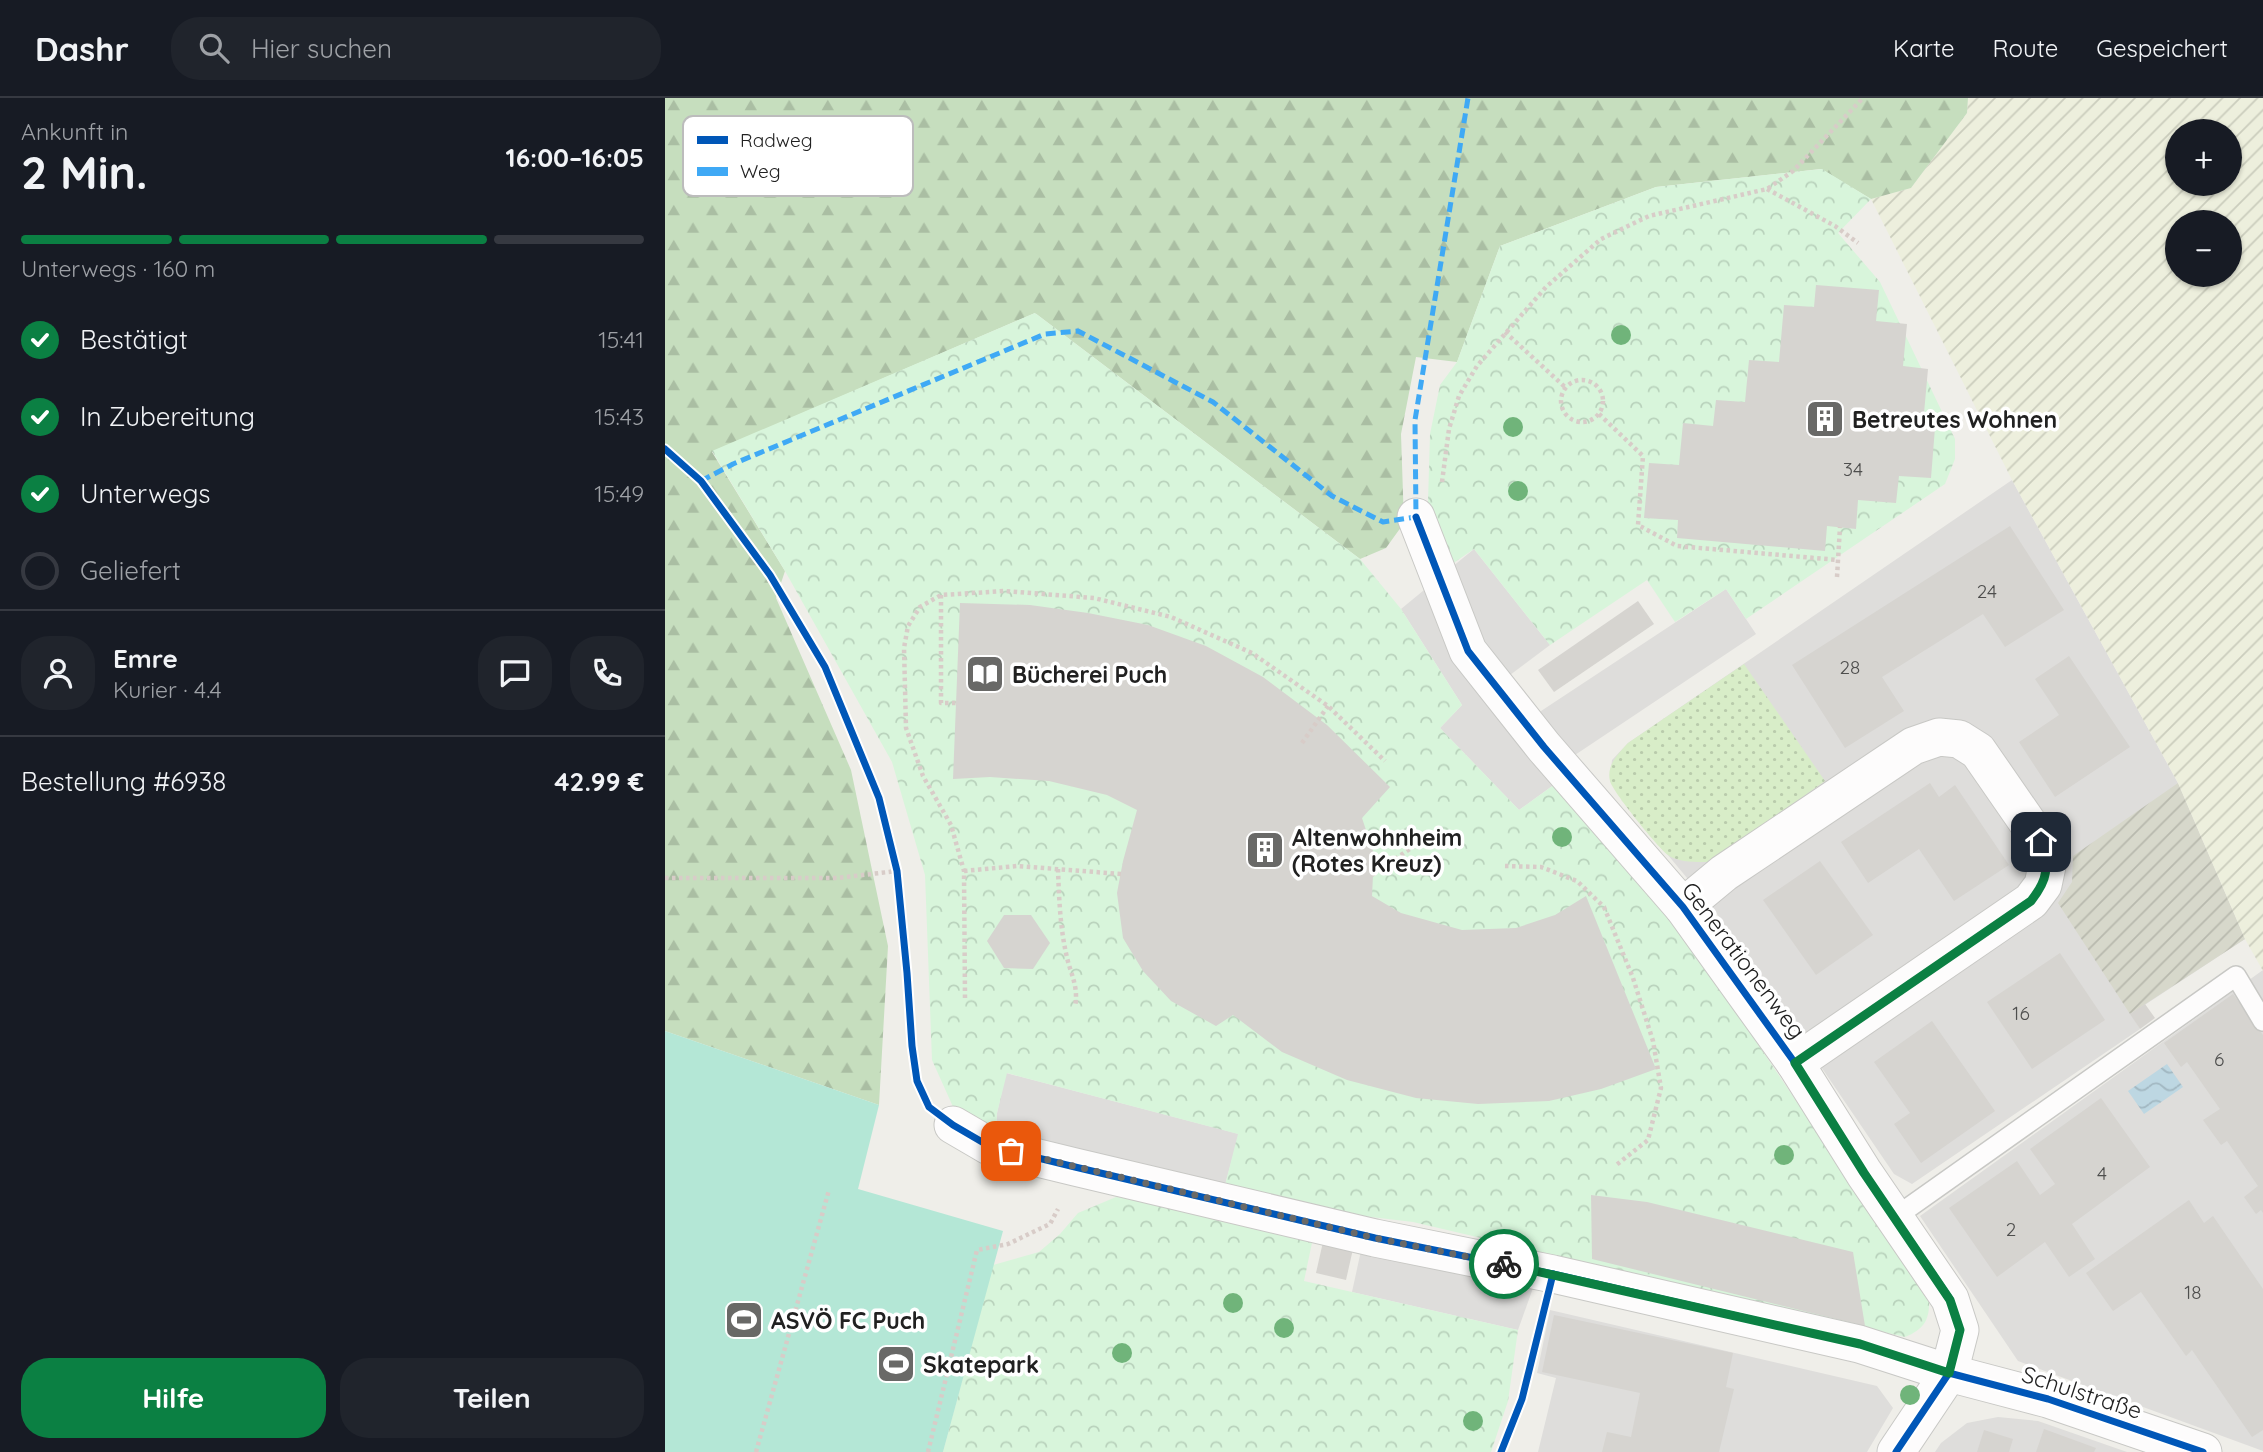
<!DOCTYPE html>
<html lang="de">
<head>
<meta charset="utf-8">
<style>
  body { margin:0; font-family:Quicksand,sans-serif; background:#20242c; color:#f1f3f6; height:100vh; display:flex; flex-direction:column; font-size:26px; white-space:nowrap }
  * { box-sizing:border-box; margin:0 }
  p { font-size:23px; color:#9ea1a6 }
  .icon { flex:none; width:38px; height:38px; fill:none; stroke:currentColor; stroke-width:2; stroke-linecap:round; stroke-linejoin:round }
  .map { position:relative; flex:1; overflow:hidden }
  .side { display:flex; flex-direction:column; background:#171b24; width:665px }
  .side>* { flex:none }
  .buttons { position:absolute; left:1500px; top:21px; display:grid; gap:14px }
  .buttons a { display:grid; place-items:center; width:77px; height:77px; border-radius:50%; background:#171b24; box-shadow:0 2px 5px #0004; font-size:35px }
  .pin { position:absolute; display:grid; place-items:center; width:60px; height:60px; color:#fff; margin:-30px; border-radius:14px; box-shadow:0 4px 10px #0006 }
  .courier { position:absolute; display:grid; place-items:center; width:70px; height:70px; margin:-35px; border:5px solid #0b8043; border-radius:50%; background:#fff; color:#222; box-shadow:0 2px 9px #0007 }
  .head em { font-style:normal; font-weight:700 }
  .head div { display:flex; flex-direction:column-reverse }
  .head { display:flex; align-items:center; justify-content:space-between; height:119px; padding:0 21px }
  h1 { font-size:46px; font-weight:700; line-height:52px }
  .bar { display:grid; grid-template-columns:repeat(4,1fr); gap:10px 7px; align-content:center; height:84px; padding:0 21px }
  .bar i { height:9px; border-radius:5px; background:#363941 }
  .bar .current { background:#0b8043 }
  .bar p { grid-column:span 4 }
  .line { display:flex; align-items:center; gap:18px; padding:0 21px; border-top:2px solid #363941 }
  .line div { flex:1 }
  .round { display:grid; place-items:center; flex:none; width:74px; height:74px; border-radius:28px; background:#20242c }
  ol { padding:0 21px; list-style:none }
  li { display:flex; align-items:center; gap:21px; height:77px }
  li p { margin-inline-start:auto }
  li .icon { padding:7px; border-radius:50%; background:#0b8043; color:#fff; stroke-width:4 }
  li:last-child { color:#9ea1a6 }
  li i { width:38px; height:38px; border:4px solid #363941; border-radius:50% }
  .action { display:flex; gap:14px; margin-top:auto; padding:14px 21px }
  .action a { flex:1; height:80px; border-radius:28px; background:#0b8043; color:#fff; font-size:28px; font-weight:700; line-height:80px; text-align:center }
  .action a+a { background:#20242c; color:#f1f3f6 }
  header { display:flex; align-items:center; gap:42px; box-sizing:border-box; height:98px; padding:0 35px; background:#171b24; border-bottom:2px solid #363941 }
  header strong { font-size:33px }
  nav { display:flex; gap:38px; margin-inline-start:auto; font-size:24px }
  .search { width:490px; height:63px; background:#20242c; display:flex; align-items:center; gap:18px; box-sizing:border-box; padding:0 24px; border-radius:28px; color:#9ea1a6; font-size:26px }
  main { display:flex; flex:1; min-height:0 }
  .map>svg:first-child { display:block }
  .residential { fill:#dedddb }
  .construction { fill:url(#construction-furrows) }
  .farmland { fill:url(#farmland-furrows); fill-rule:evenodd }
  .grass { fill:url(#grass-dots) }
  .forest { fill:url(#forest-firs) }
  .park { fill:url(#park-crowns) }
  .pitch { fill:#b4e7d6 }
  .water { fill:url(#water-waves) }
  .building { fill:#d6d4d0 }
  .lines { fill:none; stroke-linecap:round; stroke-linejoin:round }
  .lane-casing { stroke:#c8c8c5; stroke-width:22 }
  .street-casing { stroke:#c8c8c5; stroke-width:39 }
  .path { stroke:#d8ccc8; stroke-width:4.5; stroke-dasharray:3.5 3.5; stroke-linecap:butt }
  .lane { stroke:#fdfcfc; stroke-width:19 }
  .street { stroke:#fdfcfc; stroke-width:37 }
  .quiet { stroke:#3fa9f5; stroke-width:5; stroke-dasharray:10 5; stroke-linecap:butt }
  .cycleway-casing { stroke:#fff; stroke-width:11 }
  .cycleway { stroke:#0057b8; stroke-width:7 }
  .tree { fill:#70b47a }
  .done { stroke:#696967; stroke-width:7; stroke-dasharray:0 12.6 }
  .route { stroke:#0b8043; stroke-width:9 }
  .labels { text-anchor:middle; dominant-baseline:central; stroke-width:7; stroke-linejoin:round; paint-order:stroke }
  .number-label { font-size:19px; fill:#4e4e4d }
  .poi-label { font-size:23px; font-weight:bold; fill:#212121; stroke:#fff; text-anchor:start }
  .street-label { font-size:23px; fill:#212121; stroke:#fff }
  .key { fill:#fff; stroke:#bcbcbc; stroke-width:2 }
  .key-label { font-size:19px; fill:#212121 }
</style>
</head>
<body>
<header>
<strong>Dashr</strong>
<div class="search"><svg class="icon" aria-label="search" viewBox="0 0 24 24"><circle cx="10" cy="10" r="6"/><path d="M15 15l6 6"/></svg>Hier suchen</div>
<nav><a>Karte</a><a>Route</a><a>Gespeichert</a></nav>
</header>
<main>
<section class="side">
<div class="head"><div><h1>2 Min.</h1><p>Ankunft in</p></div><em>16:00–16:05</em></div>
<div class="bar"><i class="current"></i><i class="current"></i><i class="current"></i><i></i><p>Unterwegs · 160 m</p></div>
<ol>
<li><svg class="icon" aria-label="check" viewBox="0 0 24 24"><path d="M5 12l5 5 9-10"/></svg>Bestätigt<p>15:41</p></li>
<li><svg class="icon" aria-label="check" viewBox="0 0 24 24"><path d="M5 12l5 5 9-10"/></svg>In Zubereitung<p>15:43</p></li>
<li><svg class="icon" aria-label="check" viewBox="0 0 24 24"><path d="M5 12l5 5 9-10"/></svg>Unterwegs<p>15:49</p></li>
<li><i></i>Geliefert</li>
</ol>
<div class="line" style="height:126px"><a class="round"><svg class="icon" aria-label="person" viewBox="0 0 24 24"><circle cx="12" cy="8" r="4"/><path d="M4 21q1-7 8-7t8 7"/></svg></a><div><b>Emre</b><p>Kurier · 4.4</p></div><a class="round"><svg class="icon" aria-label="chat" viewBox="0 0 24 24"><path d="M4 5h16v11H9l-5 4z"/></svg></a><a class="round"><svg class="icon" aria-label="phone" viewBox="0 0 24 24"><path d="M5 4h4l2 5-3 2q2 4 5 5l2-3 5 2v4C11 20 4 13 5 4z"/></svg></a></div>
<div class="line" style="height:91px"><div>Bestellung #6938</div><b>42.99 €</b></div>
<div class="action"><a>Hilfe</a><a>Teilen</a></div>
</section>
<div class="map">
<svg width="1598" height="1354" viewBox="0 0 1598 1354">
  <defs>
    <pattern id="construction-furrows" width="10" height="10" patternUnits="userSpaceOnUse" patternTransform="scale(1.75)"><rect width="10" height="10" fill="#d7d8cb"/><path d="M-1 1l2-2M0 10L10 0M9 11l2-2" fill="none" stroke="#b8b9ae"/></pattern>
    <pattern id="farmland-furrows" width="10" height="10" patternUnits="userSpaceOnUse" patternTransform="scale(1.75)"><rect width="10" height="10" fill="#edefdd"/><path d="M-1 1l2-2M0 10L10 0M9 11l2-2" fill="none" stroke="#cbcdbd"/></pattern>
    <pattern id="grass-dots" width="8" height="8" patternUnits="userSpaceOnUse" patternTransform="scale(1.75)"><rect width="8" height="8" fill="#d8edc8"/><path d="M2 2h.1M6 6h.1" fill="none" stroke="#b9cbac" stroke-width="1.8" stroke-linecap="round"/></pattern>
    <pattern id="forest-firs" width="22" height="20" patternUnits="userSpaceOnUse" patternTransform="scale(1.75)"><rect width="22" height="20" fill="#c6debe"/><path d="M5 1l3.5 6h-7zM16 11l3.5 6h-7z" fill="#aabea3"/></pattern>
    <pattern id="park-crowns" width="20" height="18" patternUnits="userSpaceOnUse" patternTransform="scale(1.75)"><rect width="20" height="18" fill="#d8f5db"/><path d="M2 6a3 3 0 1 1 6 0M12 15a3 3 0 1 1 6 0" fill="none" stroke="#b9d2bc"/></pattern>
    <pattern id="water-waves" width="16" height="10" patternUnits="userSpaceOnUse" patternTransform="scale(1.75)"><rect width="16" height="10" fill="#bdd7e2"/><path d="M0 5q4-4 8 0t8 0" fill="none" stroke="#a2b8c2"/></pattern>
  </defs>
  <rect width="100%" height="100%" fill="#efeee9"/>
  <g class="residential">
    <polygon points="1347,382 1513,685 1580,841 1466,916 1475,931 1247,1086 1229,1076 1052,816 958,703 945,683 947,662 963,645"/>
    <polygon points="809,451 885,547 845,577 873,615 1061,491 1091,536 907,659 890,686 854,712 775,630 797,607 736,511"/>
    <polygon points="1598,872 1598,1353 1353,1263 1255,1118"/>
    <polygon points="341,975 574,1036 560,1087 331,1032 332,1015"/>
    <polygon points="697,1148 868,1190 853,1232 687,1194"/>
    <polygon points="885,1212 1212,1288 1228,1310 1202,1354 873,1354 891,1280 872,1275"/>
    <polygon points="1333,1319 1373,1323 1462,1354 1270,1354 1276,1345 1302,1325"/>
  </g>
  <polygon class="construction" points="1513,685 1580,841 1465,916 1393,805 1407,784 1408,758"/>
  <path class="farmland" d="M1303,0H1598V873L1580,841L1513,685L1347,382L1206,101L1246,90L1302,15ZM1512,33H1564V86H1512ZM1512,124H1564V177H1512Z"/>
  <path class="grass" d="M1079,566L1160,683L1046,764C1033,764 1014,765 1003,757C994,751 947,693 945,683C941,667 954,655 963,645Z"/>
  <polygon class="forest" points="0,0 1303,0 1302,15 1246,90 1206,101 1156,71 991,89 835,148 792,264 751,259 736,336 739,425 721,450 695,461 370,215 47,354 120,473 111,500 186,672 223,848 214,1007 0,933"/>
  <g class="park">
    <polygon points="1157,71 1206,101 1173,135 1215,184 1290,341 1290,361 1280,386 1081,521 1061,491 1010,524 982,482 885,547 809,451 787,466 763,404 765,336 775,287 792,264 835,148 991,89"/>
    <path d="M370,215L695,461L736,511L797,607L775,630L854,712L890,686L1016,832L1264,1200C1265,1221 1260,1231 1240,1239L748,1124L664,1114L560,1087L573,1036L342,975L332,1015L331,1032L289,1011L267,962L260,777L227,664L120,473L47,353Z"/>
    <polygon points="451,1099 477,1102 648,1140 639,1183 853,1232 843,1303 826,1354 278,1354 328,1167 374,1154 395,1136 413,1115"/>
  </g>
  <polygon class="pitch" points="0,933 214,1007 193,1091 338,1133 278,1354 0,1354"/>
  <polygon class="water" points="1502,966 1518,989 1479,1016 1463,993"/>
  <g class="building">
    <polygon points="1151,187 1214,192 1211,223 1242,226 1238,268 1263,271 1259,315 1271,317 1266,380 1234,378 1231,405 1193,402 1191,431 1162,428 1160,453 1012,440 1013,422 979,420 984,365 1014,367 1018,325 1048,328 1051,302 1080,304 1084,262 1114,264 1119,207 1149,209"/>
    <polygon points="1345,428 1399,512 1340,549 1318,516 1217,579 1239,613 1180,650 1127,567"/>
    <polygon points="973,503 989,526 889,594 873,572"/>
    <polygon points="295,505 365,507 423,515 483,527 541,548 598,579 662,627 725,689 697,720 709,756 707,798 736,815 797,832 851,830 890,817 921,798 991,971 936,991 884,1003 813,1006 751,1000 682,982 617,954 568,917 551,928 506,903 478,873 458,840 452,795 458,763 472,712 442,697 384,683 325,679 288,681"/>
    <polygon points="1404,558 1465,649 1390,699 1354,644 1394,617 1370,581"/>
    <polygon points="1265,685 1274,699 1290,687 1344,767 1289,803 1254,751 1203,785 1176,744"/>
    <polygon points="1155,763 1208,837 1151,877 1098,802"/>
    <polygon points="339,817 366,817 385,845 368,871 339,870 322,843"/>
    <polygon points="1395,855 1440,922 1367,971 1322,904"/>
    <polygon points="1568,896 1598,937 1598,1115 1596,1112 1591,1116 1579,1099 1593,1088 1562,1043 1556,1047 1538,1022 1555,1011 1522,964 1516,969 1499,945"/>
    <polygon points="1480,906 1490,920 1475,931 1465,916"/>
    <polygon points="1267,923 1330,1013 1256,1065 1229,1026 1245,1015 1209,964"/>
    <polygon points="1436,1000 1485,1069 1407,1126 1430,1161 1404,1179 1380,1144 1332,1179 1284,1110 1352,1063 1375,1097 1390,1086 1365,1051"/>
    <polygon points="926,1097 982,1104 1188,1154 1200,1228 927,1161"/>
    <polygon points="1524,1102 1539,1125 1548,1118 1598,1191 1598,1332 1587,1339 1527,1252 1521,1258 1476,1194 1448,1213 1421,1175"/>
    <polygon points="658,1144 688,1151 681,1182 651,1175"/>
    <polygon points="889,1217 1068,1255 1061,1289 1069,1291 1054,1354 937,1354 942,1334 966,1339 975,1295 877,1274"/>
    <polygon points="1379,1331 1431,1350 1429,1354 1371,1354"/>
    <polygon points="1319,1332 1348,1341 1344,1354 1312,1354"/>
  </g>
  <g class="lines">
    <defs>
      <polyline id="lane" points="1229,1120 1571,878 1598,923"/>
      <g id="street">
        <polyline points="751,419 803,553 879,649 1018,809 1130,965 1199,1075 1285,1201 1295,1232 1284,1275 1231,1354"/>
        <polyline points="1018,809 1059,775 1248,648 1274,639 1294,641 1313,653 1376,744 1382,768 1378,787 1366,803 1130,965"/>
        <polyline points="288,1027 324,1048 410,1069 710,1140 888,1176 1194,1246 1284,1275 1383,1301 1538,1354"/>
      </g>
    </defs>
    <use href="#lane" class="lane-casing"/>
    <use href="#street" class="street-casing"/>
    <g class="path">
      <polyline points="1102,91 1170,128 1193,145"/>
      <polyline points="840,234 901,290"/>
      <circle cx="917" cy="303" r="21"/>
      <polyline points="934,316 978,358 973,427 1012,448 1173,462"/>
      <polyline points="777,384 784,331 794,298 812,268 881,189 936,141 984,118 1102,91 1128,73 1198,0"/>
      <polyline points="1172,479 1175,429"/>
      <polyline points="276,497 276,605 291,605"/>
      <polyline points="637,645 663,608"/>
      <polyline points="840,768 876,769 912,783 939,809 968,880 988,943 996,990 983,1042 950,1068"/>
      <path d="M393,771C394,799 395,828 401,855C405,876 414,887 410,909"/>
      <polyline points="299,773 352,768 456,776"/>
      <polyline points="707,777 749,748"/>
      <polyline points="0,780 172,780 232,773"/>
      <polyline points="300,900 299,773 286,727 258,678 241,630 239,550 243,528 255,509 276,497 340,493 429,500 506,519 587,555 663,608 720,663"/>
      <polyline points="91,1354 164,1092"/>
      <polyline points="263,1354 312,1152 343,1146 385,1126 393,1111"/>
    </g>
    <use href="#lane" class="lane"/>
    <use href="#street" class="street"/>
    <polyline class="quiet" points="36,383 68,366 380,236 413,233 548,304 667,398 718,424 751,419 750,322 803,0"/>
    <defs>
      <g id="cycleway">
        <polyline points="0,351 36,383 105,477 160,569 214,700 232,773 242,875 247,948 252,983 264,1009 288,1027 324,1048 410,1069 710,1140 888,1176 1194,1246 1284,1275 1383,1301 1538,1354"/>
        <polyline points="751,419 803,553 879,649 1018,809 1130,965 1199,1075 1285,1201 1295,1232 1284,1275 1231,1354"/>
        <polyline points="836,1354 857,1301 888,1176"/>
      </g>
    </defs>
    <use href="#cycleway" class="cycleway-casing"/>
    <use href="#cycleway" class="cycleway"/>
  </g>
  <g class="tree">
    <circle cx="956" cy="237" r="10"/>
    <circle cx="848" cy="329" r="10"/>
    <circle cx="853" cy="393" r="10"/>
    <circle cx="897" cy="739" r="10"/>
    <circle cx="1119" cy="1057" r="10"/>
    <circle cx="568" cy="1205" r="10"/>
    <circle cx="619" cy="1230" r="10"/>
    <circle cx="457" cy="1255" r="10"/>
    <circle cx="1245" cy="1297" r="10"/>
    <circle cx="808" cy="1323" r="10"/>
  </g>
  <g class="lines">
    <polyline class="done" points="346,1053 710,1140 839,1166"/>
    <path class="route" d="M839,1166L1195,1246L1284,1275L1295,1232L1285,1202L1199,1075L1130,965L1366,803C1384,780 1383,771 1376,744"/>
  </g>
  <defs>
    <symbol id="building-square" viewBox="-11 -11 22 22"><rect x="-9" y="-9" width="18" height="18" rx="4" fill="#696967" stroke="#fff"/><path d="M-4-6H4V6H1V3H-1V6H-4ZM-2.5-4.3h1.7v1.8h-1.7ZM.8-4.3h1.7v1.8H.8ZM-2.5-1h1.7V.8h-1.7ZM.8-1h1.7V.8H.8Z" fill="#fff"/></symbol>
    <symbol id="library-square" viewBox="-11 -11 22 22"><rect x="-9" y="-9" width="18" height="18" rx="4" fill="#696967" stroke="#fff"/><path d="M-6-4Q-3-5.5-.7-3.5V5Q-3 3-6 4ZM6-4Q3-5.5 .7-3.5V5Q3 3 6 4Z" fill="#fff"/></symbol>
    <symbol id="stadium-square" viewBox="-11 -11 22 22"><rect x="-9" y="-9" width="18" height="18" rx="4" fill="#696967" stroke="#fff"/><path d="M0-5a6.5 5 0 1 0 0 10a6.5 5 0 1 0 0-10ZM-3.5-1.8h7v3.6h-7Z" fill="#fff"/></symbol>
  </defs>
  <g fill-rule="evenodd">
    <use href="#building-square" x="1138" y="299" width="44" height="44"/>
    <use href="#library-square" x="298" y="554" width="44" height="44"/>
    <use href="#building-square" x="578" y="730" width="44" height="44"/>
    <use href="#stadium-square" x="57" y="1200" width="44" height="44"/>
    <use href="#stadium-square" x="209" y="1244" width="44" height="44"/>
  </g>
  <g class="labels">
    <g class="number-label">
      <text x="1188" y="371">34</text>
      <text x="1322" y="493">24</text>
      <text x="1185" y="569">28</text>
      <text x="1356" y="915">16</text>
      <text x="1554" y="961">6</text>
      <text x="1437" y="1075">4</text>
      <text x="1346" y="1131">2</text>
      <text x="1528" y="1194">18</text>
    </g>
    <g class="poi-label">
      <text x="1187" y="321">Betreutes Wohnen</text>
      <text x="347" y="576">Bücherei Puch</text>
      <text x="627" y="739">Altenwohnheim<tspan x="627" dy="26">(Rotes Kreuz)</tspan></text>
      <text x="106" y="1222">ASVÖ FC Puch</text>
      <text x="258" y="1266">Skatepark</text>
    </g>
    <g class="street-label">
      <text transform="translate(1079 862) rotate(53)">Generationenweg</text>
      <text transform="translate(1417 1294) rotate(18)">Schulstraße</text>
    </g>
  </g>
  <rect x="18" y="18" width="230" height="80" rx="10" class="key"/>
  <rect x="32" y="38" width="31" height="8" fill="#0057b8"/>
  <rect x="32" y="69" width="31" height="9" fill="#3fa9f5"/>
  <g class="key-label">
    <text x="75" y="49">Radweg</text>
    <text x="75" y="80">Weg</text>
  </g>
</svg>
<div class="buttons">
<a>+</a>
<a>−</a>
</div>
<div class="pin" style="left:346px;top:1053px;background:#ea580c"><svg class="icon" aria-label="bag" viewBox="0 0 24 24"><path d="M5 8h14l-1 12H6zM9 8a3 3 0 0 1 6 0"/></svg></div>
<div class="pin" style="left:1376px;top:744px;background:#1f2937"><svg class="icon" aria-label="home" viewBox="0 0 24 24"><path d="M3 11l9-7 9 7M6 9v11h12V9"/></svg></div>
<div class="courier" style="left:839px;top:1166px"><svg class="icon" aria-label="bike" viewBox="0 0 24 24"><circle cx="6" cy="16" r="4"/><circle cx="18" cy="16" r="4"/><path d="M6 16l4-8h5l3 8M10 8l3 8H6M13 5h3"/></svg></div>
</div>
</main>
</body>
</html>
